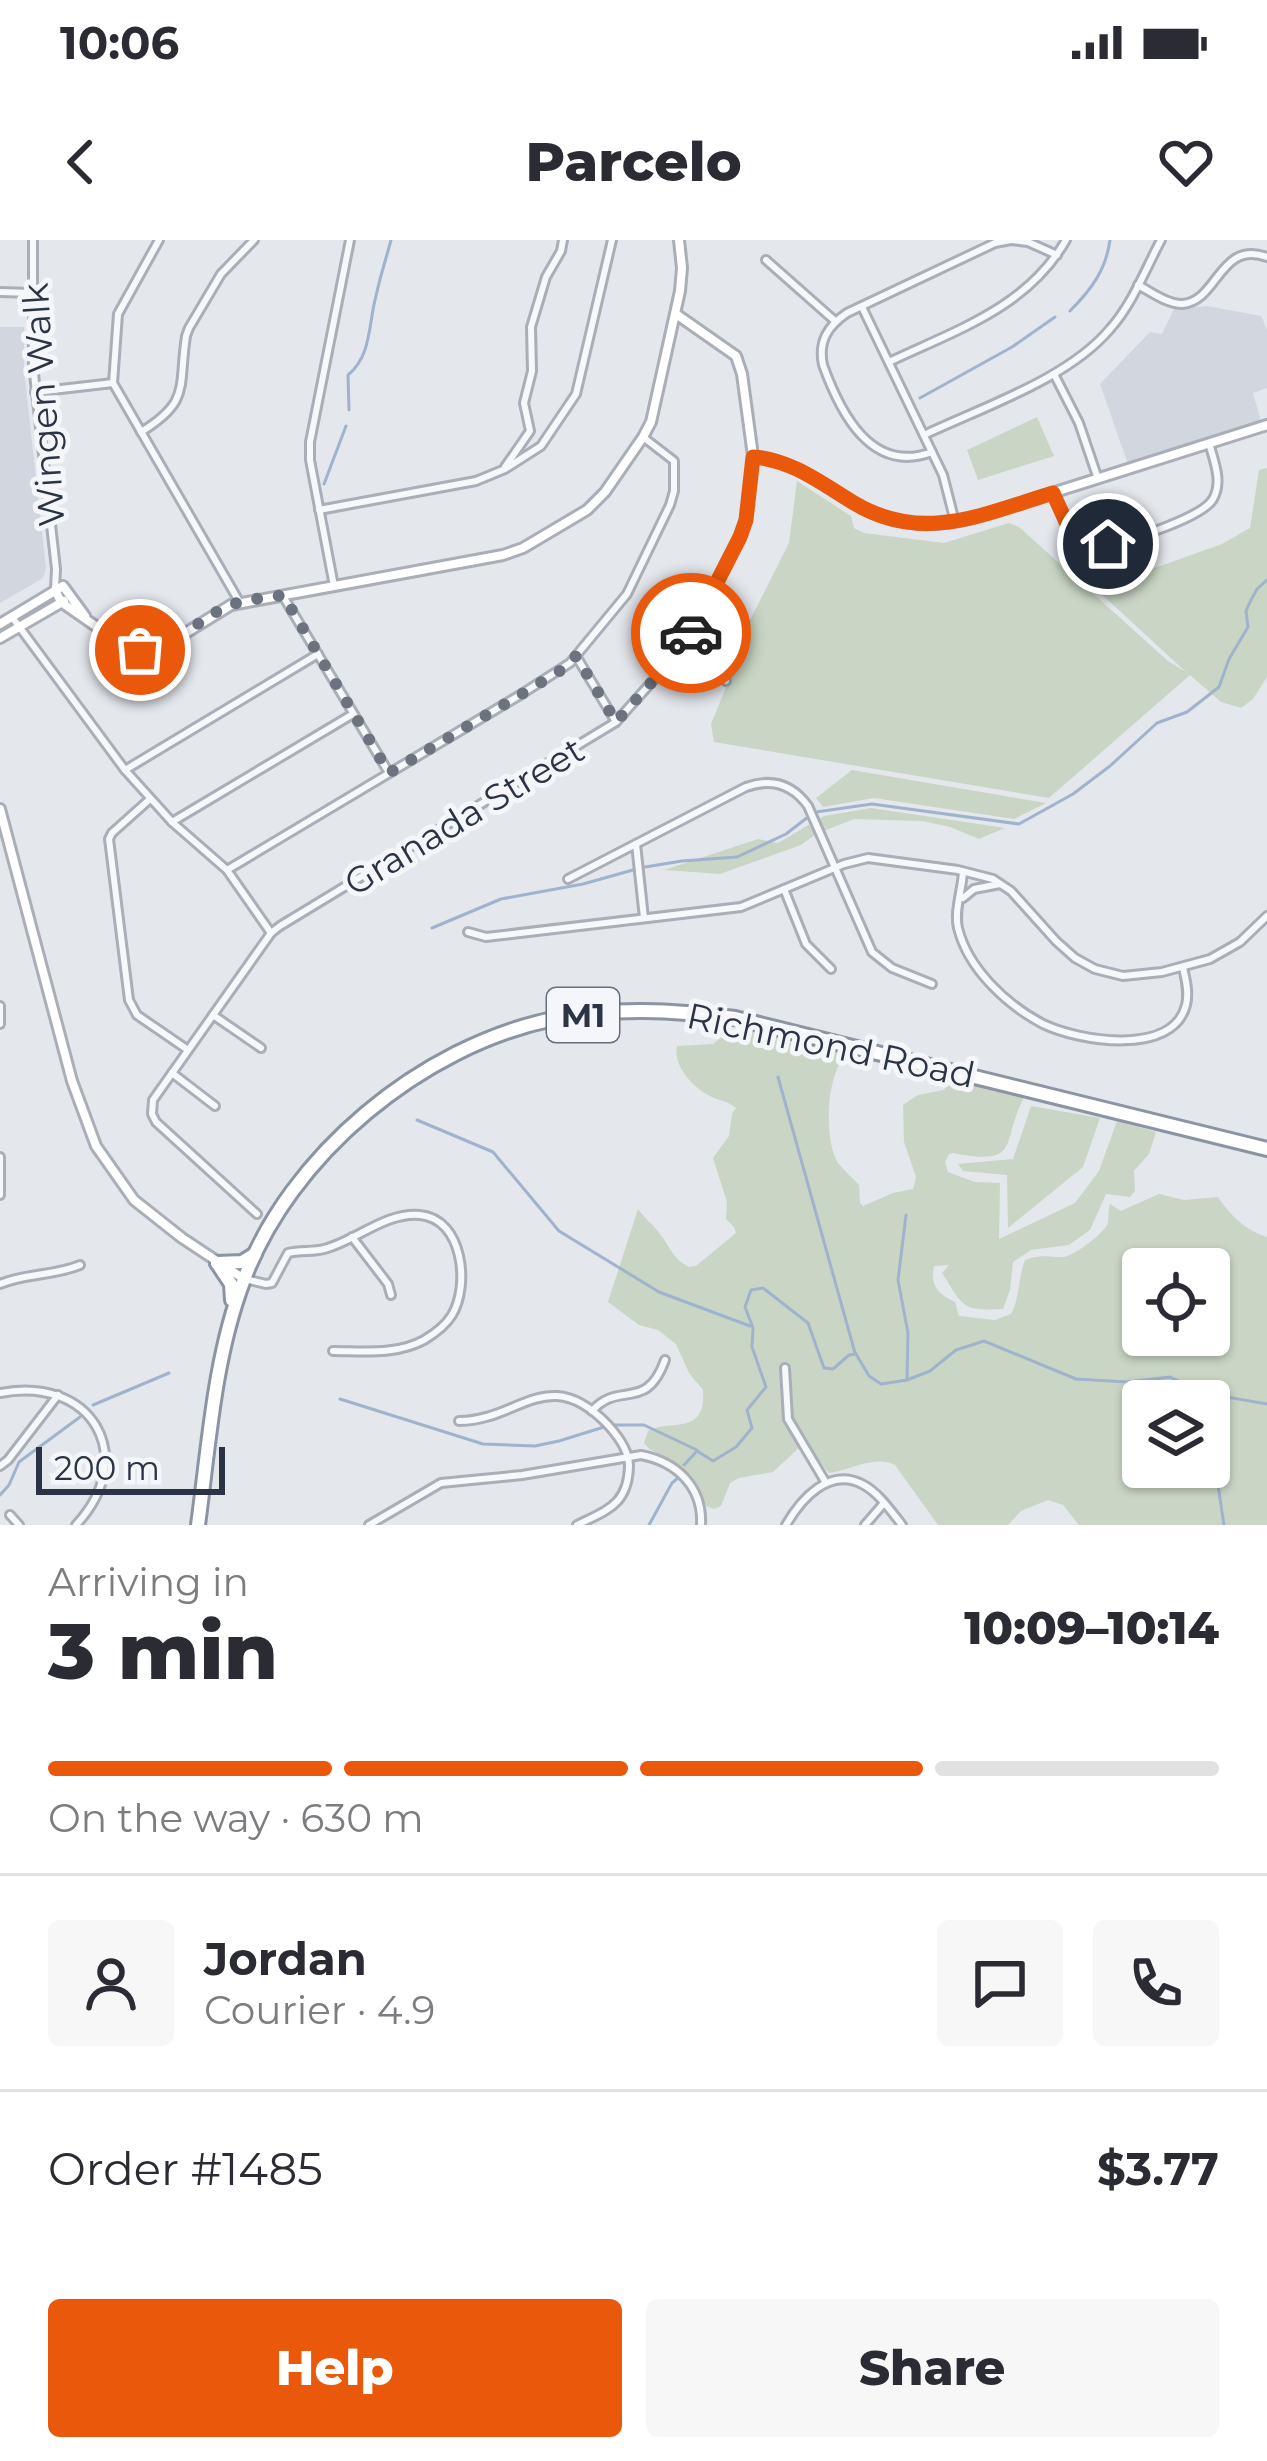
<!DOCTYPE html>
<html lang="en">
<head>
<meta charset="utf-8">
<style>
  body { margin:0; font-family:Montserrat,sans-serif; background:#f7f7f7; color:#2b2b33; height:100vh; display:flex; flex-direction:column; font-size:45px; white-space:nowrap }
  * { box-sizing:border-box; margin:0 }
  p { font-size:39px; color:#7c7c81 }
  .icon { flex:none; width:66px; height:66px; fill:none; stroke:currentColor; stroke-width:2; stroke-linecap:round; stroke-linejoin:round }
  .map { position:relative; height:1285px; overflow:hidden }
  .side { display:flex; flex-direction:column; background:#fff; flex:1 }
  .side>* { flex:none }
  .buttons { position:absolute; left:1122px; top:1008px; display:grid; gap:24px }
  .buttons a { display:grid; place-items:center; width:108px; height:108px; border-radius:12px; background:#fff; box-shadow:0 3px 9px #0004; font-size:60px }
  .scale { position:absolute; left:36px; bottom:30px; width:189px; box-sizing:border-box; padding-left:12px; border:6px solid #2b3445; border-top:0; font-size:33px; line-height:42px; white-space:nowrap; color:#2b3445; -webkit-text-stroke:9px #f4f6f9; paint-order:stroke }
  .pin { position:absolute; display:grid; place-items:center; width:102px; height:102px; color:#fff; margin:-51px; border:6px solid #fff; border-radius:50%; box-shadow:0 3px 12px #0007 }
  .courier { position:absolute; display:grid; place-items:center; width:120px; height:120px; margin:-60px; border:9px solid #ea580c; border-radius:50%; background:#fff; color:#222; box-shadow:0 3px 15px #0007 }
  .headline em { font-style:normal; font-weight:800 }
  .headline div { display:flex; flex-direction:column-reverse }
  .headline { display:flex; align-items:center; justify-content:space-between; height:204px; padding:0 48px }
  h1 { font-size:78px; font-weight:800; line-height:90px }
  .bar { display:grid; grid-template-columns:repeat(4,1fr); gap:18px 12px; align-content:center; height:144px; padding:0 48px }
  .bar i { height:15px; border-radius:9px; background:#e1e1e2 }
  .bar .selected { background:#ea580c }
  .bar p { grid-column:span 4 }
  .line { display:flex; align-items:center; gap:30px; padding:0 48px; border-top:3px solid #e1e1e2 }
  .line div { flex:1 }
  .round { display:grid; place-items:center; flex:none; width:126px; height:126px; border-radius:12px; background:#f7f7f7 }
  .primary-button { display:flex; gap:24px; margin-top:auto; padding:24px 48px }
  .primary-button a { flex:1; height:138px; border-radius:12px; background:#ea580c; color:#fff; font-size:48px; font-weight:800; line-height:138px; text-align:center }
  .primary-button a+a { background:#f7f7f7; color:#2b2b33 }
  .status { display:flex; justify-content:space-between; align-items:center; height:84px; padding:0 60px; background:#fff; direction:ltr }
  .status svg { height:33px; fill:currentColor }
  header { display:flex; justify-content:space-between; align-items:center; height:156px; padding:0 48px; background:#fff; font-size:54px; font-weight:800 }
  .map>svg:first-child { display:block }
  .built { fill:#d2d6de }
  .green { fill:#c9d6c5; fill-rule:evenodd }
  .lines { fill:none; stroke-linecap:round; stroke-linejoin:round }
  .stream { stroke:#9fb4cc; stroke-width:3 }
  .street-casing { stroke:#a9aeb7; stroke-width:12 }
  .secondary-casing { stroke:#a9aeb7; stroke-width:14 }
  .highway-casing { stroke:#8b94a3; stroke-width:18 }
  .street { stroke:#f7f8fa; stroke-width:6 }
  .secondary { stroke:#fff; stroke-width:8 }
  .highway { stroke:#fff; stroke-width:12 }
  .done { stroke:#6c737f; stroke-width:12; stroke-dasharray:0 21.6 }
  .route { stroke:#ea580c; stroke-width:15 }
  .labels { text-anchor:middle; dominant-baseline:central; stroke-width:10; stroke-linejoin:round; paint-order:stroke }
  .shield { fill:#f4f6f9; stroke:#676e7b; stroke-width:3 }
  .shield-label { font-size:33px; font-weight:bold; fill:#2b3445 }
  .street-label { font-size:36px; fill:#2b3445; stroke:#f4f6f9 }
</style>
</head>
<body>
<div class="status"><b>10:06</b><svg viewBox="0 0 49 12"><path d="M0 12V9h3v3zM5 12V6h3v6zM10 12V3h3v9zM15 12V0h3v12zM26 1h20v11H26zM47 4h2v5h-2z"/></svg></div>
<header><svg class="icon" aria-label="back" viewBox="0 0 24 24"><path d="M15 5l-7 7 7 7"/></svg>Parcelo<svg class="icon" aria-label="heart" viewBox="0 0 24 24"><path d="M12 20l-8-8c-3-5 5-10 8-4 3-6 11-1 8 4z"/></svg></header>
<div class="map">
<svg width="1267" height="1285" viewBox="0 0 1267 1285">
  <rect width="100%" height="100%" fill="#e4e7ec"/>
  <g class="built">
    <polygon points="1207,66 1261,76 1267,89 1267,148 1253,153 1261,181 1128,224 1100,144 1150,92 1162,94 1174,69"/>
    <polygon points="0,87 24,87 24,130 46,328 43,338 0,363"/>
  </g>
  <g class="green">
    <polygon points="1037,177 1054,216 978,240 967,210"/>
    <polygon points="1267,228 1267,437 1253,459 1241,468 1221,462 1190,435 1049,558 714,502 711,484 725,450 726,434 733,414 789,303 797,241 851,276 854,288 864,293 944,303 1009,283 1019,287 1168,421 1186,432 1096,349 1222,304 1250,288 1259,230"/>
    <polygon points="852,530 1046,563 1014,579 874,558 823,567 816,558"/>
    <polygon points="871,568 1005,588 979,599 950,587 922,581 854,579 816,594 801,605 720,634 664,630 758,599 778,603 824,576"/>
    <path d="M743,788L850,811C826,827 823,900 838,923C844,931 853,938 859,945L860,963L863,966L893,953L913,949L916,937L904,902L903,865L918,855L944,850L948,844L940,833L1026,854C999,900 1025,927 953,913L949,914L945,922L948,932L975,942L1000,943L999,999L1075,963L1099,931L1117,881L1156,892L1149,914L1134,931L1135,951L1130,957L1106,954L1090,990L1069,1005L1031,1010L1013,1022L1010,1050L1003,1069C961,1071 964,1067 942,1033L949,1025L934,1026C930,1046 938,1054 955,1062L959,1076L995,1080L1011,1074C1020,1058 1018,1038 1025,1020C1039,1014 1048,1017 1063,1017C1072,1017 1105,993 1108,983C1109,977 1108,970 1110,964L1121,971L1159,954L1184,960L1218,957C1229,974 1246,991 1267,997V1285H1079L1063,1265L1048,1260L1021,1271L1008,1285H938L895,1225C873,1215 852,1230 829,1233L807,1206L800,1207L773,1232L739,1238L730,1243L721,1266L714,1269L706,1266C698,1246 687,1231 669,1219C658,1212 651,1213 644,1203L648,1191C671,1178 706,1197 703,1150L689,1133L676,1104L658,1090L639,1085L608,1062L638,969C645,979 654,985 660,994C671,1008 672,1018 689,1027L696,1026L736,993L734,987L726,979L727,962L713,918L729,896L732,874L736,868C727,860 718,861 708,855C690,845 673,824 677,806L713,804L730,791ZM1143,1029H1209V1095H1143ZM1143,1161H1209V1227H1143Z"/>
    <polygon points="1031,866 1100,878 1083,927 1008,988 1007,935 963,931 958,924 1013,919"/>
  </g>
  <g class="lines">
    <g class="stream">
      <path d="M1070,71C1091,50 1106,30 1110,0"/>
      <polyline points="920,158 1012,107 1055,77"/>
      <path d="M349,170L348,135C372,115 368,85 376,56C380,37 386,19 391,0"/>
      <polyline points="324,244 346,186"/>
      <polyline points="816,572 872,564 1019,584 1073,554 1110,526 1157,483 1187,472 1219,447 1229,419 1248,387 1246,371 1250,362 1257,349 1267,340"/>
      <polyline points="645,627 682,621 737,617 786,594 808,577"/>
      <polyline points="432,688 501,659 583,644 633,630"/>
      <polyline points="778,837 855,1113"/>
      <polyline points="417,880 493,912 559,991 659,1052 750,1086"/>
      <polyline points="906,975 898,1040 908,1093 907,1140"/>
      <polyline points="340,1159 483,1204 535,1206 559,1201 604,1187"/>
      <polyline points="93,1165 169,1133"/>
      <polyline points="614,1185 644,1185 697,1210"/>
      <polyline points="1209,1186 1224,1285"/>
      <polyline points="684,1225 697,1211 713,1221 736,1207 752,1188 747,1170 766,1147 752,1107 753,1088 745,1067 751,1050 763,1048 808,1083 824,1128 833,1129 849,1115 856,1114 869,1136 881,1144 907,1140 930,1131 956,1110 984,1101 1076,1139 1127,1142 1170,1137 1204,1153 1267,1164"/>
      <polyline points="0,1255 9,1245 19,1222 80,1177"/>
      <polyline points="649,1285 672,1243 679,1237"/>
    </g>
    <defs>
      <g id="street">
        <polyline points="33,0 33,125 56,329 55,349"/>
        <polyline points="159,0 118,74 113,143 240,363"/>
        <polyline points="1011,0 1028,2 1057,15"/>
        <polyline points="766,20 835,81"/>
        <path d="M1138,45C1151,52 1167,64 1182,64C1218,62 1219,0 1267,17"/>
        <polyline points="0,52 32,53"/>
        <polyline points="862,67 943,235 955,282"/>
        <path d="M889,122C956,90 1027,68 1066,0"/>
        <polyline points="1054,134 1079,183 1098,239"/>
        <polyline points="35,152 113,143"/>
        <path d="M141,192C191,161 178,148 186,96L189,88L221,34L254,0"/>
        <path d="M924,195C983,167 1068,139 1110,89C1133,63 1145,30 1161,0"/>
        <path d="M932,212C871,235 840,172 823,125C818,101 828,86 847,73L995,3L1011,0"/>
        <polyline points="505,227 530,191 524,163 532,131 531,87 546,37 561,11 563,0"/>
        <path d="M1053,253L1071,293C1083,300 1094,305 1107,304C1128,302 1203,277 1213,259C1223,242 1214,221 1209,203"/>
        <polyline points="319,270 476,241 505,229 541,206 576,154 612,0"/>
        <polyline points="334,346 310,220 310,202 350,0"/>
        <polyline points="283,356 389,533"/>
        <polyline points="12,377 125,530 172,582 227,630 271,693"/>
        <polyline points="683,407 726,441"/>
        <polyline points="576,416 616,482"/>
        <polyline points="125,530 318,414"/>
        <polyline points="150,559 112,593 109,599 129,760 137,775 188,810"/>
        <polyline points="172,582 353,474"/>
        <polyline points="636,604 644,678"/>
        <polyline points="227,630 520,455 570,423 627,354 670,265 674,251 674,221 643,197"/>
        <path d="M963,632C962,650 954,671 958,688C968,729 1007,765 1043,784C1078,801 1173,817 1186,765C1189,753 1186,740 1183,728"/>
        <path d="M568,639L746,547C771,538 792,544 808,566L872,712L892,728L932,744"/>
        <polyline points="784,649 806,704 831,729"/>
        <polyline points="963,658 974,649 1000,644"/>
        <polyline points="468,692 486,697 741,667 844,624 868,618 958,630 993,639 1011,651 1056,701 1075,718 1095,729 1123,736 1162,732 1210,719 1240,702 1267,676"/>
        <polyline points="0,766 0,784"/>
        <polyline points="213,775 261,808"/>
        <polyline points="172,833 215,866"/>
        <polyline points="0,917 0,955"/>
        <polyline points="257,974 156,882 152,874 153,860 271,693 280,686 616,482 683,407 727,323 744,286 753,216"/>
        <polyline points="352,997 388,1044 391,1055"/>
        <path d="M245,1039L266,1044L272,1043L288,1013C300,1010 313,1012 324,1009C356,1001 385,972 420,975C463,979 470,1045 452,1075C446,1085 434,1094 424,1100C397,1115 364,1111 333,1111"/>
        <path d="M0,1044C26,1033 54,1036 80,1025"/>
        <polyline points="785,1128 788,1179 826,1243"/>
        <path d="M0,1153C91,1135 140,1216 76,1285"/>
        <path d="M592,1171C619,1140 646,1173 665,1120"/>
        <path d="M459,1181C519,1181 548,1122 608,1185C618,1196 629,1211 629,1226C628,1265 607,1270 577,1285"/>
        <polyline points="0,1226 8,1220 58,1155"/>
        <polyline points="10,1275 19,1285"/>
        <path d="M369,1285L441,1243L522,1235L641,1215C677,1222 703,1247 701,1285"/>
        <path d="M786,1285C801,1259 829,1227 862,1244C878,1252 891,1271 902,1285"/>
        <polyline points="865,1285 884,1263"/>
      </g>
      <g id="secondary">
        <path d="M676,74L736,116L742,134L753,216C803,221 835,259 880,276C910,287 942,286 973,278L1267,185"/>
        <polyline points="55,350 61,362 117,401 128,407 148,410 171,402 231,365 503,315 523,308 587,270 605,252 643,197 651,182 680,51 682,28 679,0"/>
        <polyline points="0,384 63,346 85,376"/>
        <polyline points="0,398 64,361"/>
        <polyline points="0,569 72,841 96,906 134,960 182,998 244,1039"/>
      </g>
      <g id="highway">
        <polyline points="217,1023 231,1044 232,1060"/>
        <polyline points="217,1023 242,1022 255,1014"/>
        <path d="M198,1285C209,1204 214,1119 243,1042C289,915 422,806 553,779C614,767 673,770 735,778L1267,909"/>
      </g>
    </defs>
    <use href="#street" class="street-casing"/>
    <use href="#secondary" class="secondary-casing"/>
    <use href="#highway" class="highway-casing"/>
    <use href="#street" class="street"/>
    <use href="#secondary" class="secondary"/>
    <use href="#highway" class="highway"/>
  </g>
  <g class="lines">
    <path class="done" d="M140,410C175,408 196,381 226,367C243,359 265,358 283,355L389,533L520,455L563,429L576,416L616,482L677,414L691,393"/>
    <path class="route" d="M691,393L740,297L746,280L753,217C792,220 821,243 854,263C923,304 984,274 1053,253L1071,293L1093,303L1108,304"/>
  </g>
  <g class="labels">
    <rect class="shield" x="547" y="748" width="72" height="54" rx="9"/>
    <g class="shield-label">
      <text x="583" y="775">M1</text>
    </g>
    <g class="street-label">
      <text transform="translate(43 165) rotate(-94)">Wingen Walk</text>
      <text transform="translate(464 576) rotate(-31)">Granada Street</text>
      <text transform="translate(831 805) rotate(12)">Richmond Road</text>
    </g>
  </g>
</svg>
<div class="buttons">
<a><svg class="icon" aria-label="locate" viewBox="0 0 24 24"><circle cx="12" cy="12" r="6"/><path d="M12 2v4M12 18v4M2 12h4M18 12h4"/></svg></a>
<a><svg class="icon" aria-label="layers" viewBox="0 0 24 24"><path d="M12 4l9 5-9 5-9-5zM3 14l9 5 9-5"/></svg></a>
</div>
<div class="scale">200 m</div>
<div class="pin" style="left:140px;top:410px;background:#ea580c"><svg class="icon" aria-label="bag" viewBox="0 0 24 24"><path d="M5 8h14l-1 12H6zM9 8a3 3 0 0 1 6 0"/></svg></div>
<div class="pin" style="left:1108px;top:304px;background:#1f2937"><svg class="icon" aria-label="home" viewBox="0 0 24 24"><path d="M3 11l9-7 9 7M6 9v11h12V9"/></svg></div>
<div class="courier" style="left:691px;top:393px"><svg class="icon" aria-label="car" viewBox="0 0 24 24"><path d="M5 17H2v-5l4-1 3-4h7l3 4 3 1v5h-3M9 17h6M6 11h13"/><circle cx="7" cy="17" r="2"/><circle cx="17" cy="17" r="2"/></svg></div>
</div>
<section class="side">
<div class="headline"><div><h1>3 min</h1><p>Arriving in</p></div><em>10:09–10:14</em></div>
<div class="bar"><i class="selected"></i><i class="selected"></i><i class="selected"></i><i></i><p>On the way · 630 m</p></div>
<div class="line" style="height:216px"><a class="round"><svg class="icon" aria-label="person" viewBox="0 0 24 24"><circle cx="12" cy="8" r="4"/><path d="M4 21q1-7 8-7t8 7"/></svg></a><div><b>Jordan</b><p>Courier · 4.9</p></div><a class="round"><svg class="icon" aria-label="chat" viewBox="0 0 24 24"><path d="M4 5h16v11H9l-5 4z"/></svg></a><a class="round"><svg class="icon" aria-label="phone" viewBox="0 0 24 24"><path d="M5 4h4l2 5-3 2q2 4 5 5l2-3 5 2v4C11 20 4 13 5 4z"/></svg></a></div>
<div class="line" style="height:156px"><div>Order #1485</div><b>$3.77</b></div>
<div class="primary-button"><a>Help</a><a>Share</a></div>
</section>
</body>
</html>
